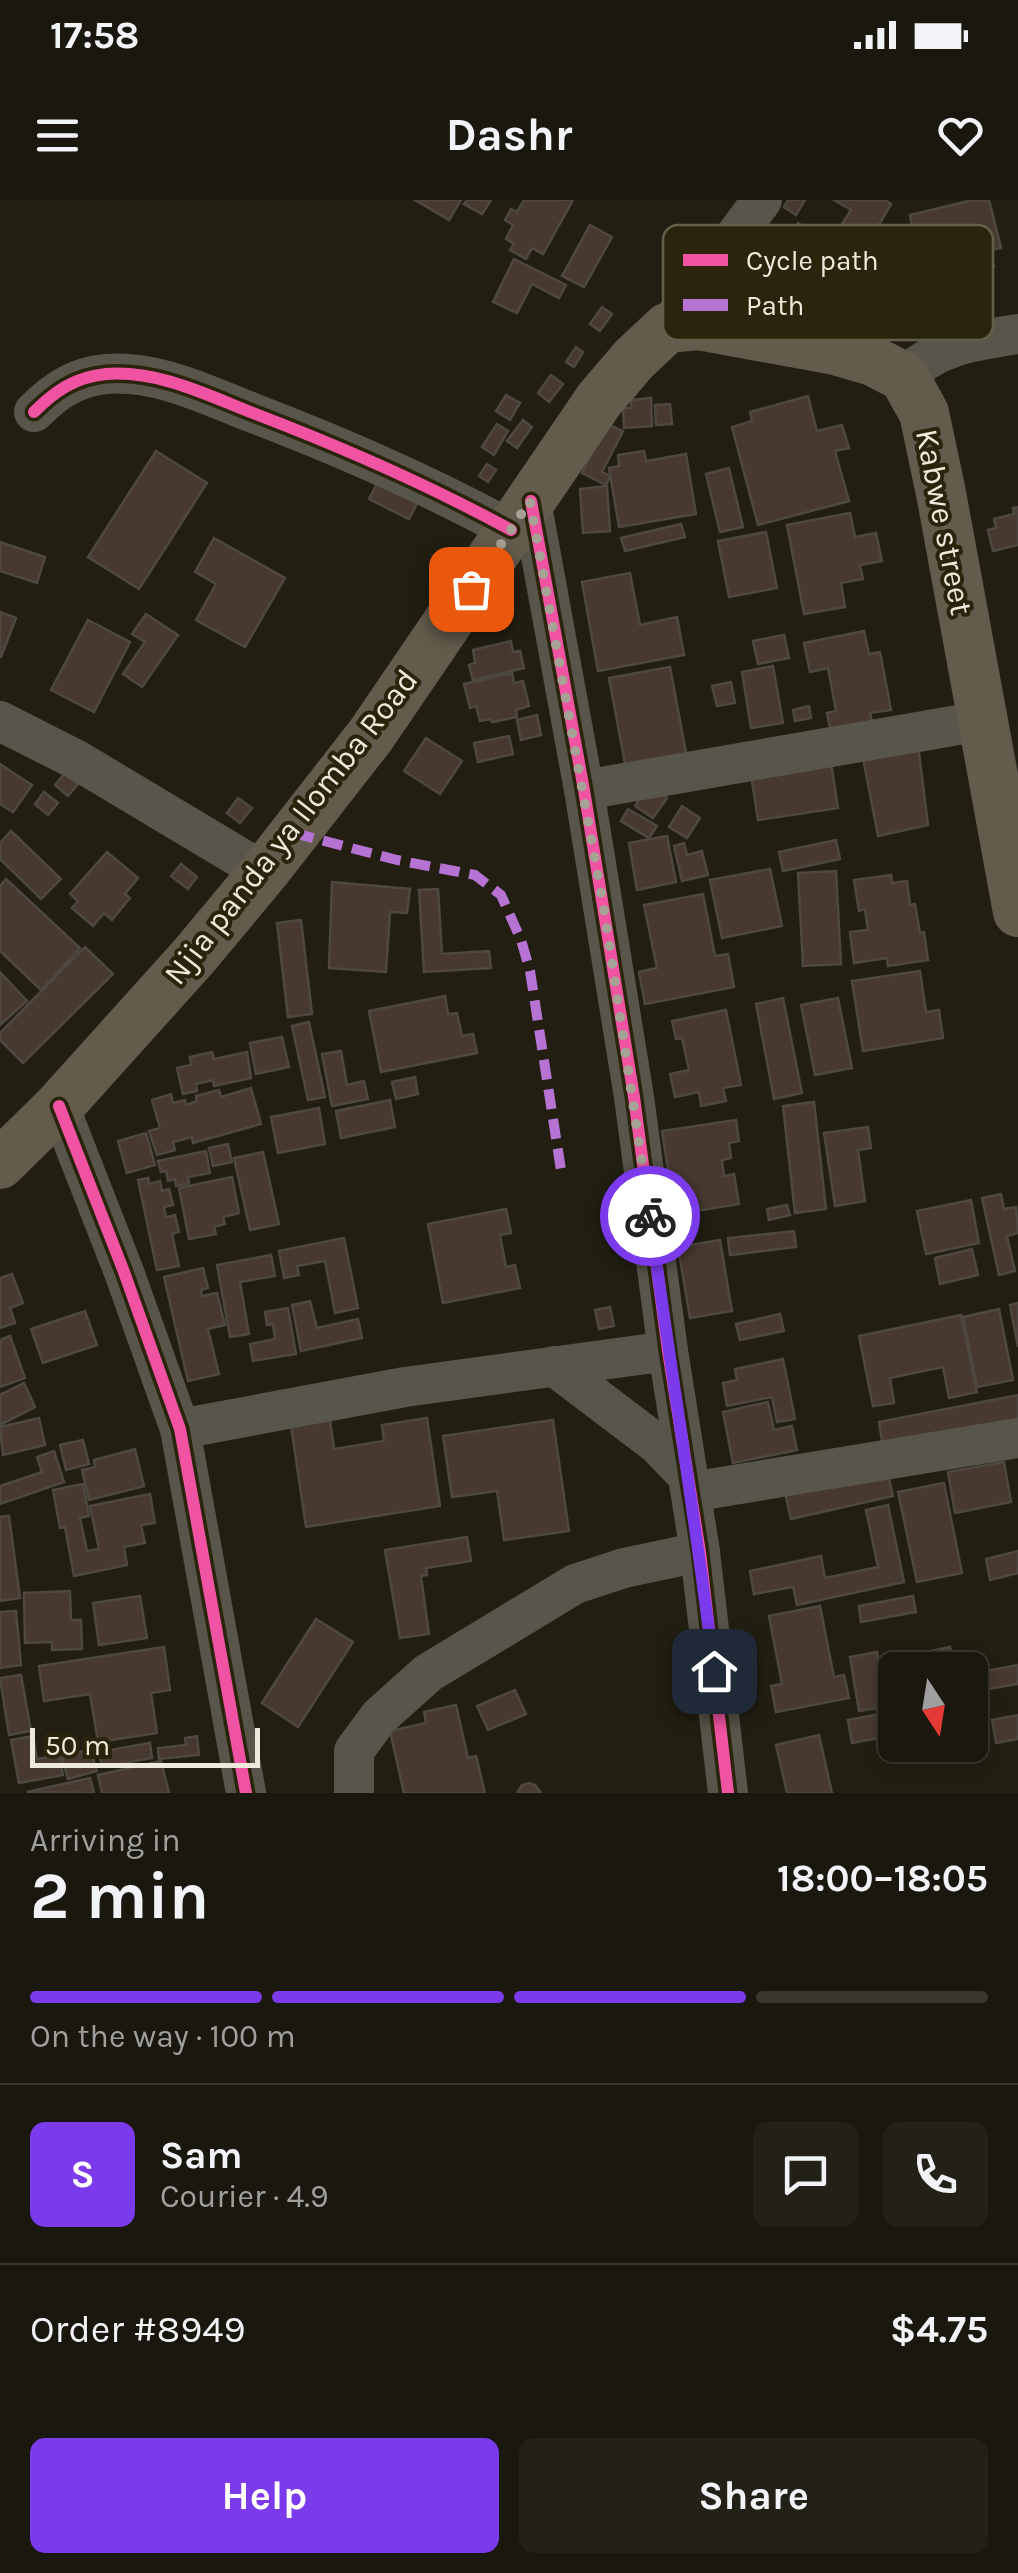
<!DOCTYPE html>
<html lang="en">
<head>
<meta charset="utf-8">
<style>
  body { margin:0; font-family:Karla,sans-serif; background:#232017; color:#f1f3f6; height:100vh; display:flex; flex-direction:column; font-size:38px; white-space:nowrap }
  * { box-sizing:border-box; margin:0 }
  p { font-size:32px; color:#9f9f9e }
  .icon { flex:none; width:55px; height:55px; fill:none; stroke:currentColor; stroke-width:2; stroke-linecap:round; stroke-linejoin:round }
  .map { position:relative; height:1593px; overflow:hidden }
  .side { display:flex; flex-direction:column; background:#1a170e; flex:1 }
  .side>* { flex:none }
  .needle { width:65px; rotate:168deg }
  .tools { position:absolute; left:878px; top:1452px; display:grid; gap:20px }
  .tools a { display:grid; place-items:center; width:110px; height:110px; border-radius:15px; background:#1a170e; box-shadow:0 5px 15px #0003,0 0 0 2px #38362e; font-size:50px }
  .scale { position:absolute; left:30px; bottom:25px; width:230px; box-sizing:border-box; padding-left:10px; border:5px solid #ede9db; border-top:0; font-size:28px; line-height:35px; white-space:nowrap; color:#ede9db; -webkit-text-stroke:8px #29240b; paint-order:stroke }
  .pin { position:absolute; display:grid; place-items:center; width:85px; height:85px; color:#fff; margin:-42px; border-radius:20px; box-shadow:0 5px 15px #0006 }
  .courier { position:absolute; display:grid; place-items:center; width:100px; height:100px; margin:-50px; border:8px solid #7c3aed; border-radius:50%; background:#fff; color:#222; box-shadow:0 2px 12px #0007 }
  .overview em { font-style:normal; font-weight:700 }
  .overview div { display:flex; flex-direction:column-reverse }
  .overview { display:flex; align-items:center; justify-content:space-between; height:170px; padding:0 30px }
  h1 { font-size:65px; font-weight:700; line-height:75px }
  .bar { display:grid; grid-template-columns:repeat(4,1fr); gap:15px 10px; align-content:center; height:120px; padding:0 30px }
  .bar i { height:12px; border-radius:8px; background:#38362e }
  .bar .selected { background:#7c3aed }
  .bar p { grid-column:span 4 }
  .line { display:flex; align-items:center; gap:25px; padding:0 30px; border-top:2px solid #38362e }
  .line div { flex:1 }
  .round { display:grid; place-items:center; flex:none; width:105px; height:105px; border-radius:15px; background:#232017 }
  .primary-button { display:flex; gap:20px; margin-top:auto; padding:20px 30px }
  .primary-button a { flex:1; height:115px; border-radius:15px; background:#7c3aed; color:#fff; font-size:40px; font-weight:700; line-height:115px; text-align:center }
  .primary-button a+a { background:#232017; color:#f1f3f6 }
  .status { display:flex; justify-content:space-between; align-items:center; height:70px; padding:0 50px; background:#1a170e; direction:ltr }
  .status svg { height:28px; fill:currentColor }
  header { display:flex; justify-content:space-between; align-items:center; height:130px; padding:0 30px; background:#1a170e; font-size:45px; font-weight:700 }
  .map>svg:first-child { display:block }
  .building { fill:#47392f; stroke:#4e4840; stroke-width:2.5 }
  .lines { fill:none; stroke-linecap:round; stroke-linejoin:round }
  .minor { stroke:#58554b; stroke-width:40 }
  .major { stroke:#635b4b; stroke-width:50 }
  .quiet { stroke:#b673d3; stroke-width:10; stroke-dasharray:20 10; stroke-linecap:butt }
  .cycleway-casing { stroke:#29240b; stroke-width:19 }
  .cycleway { stroke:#f153a3; stroke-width:12 }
  .done { stroke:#a6a295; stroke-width:10; stroke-dasharray:0 18 }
  .route { stroke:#7c3aed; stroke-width:12 }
  .labels { text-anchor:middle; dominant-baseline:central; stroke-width:8; stroke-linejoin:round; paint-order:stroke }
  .street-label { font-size:32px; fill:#ede9db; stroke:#29240b }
  .key { fill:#29240b; stroke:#645f49; stroke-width:2.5 }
  .key-label { font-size:28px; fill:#ede9db }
</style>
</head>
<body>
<div class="status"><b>17:58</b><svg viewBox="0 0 49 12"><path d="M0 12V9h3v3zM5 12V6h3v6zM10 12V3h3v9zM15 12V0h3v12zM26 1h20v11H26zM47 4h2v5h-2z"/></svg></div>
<header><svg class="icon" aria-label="menu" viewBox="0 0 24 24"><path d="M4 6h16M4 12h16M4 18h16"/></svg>Dashr<svg class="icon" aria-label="heart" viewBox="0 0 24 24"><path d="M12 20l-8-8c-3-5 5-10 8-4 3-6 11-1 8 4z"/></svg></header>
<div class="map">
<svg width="1018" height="1593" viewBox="0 0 1018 1593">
  <rect width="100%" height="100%" fill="#221f12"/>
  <g class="building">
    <polygon points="415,0 461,0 449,20"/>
    <polygon points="467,0 491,0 482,14 464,4"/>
    <polygon points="524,0 573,0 543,54 532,48 526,59 510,50 514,44 506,39 513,25 505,20 511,9 517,12"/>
    <polygon points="788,0 805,0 796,15 784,7"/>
    <polygon points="834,0 885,0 891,4 861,56 844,46 850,36 839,29 851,10"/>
    <polygon points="973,0 989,0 1001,48 990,50 994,67 964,74 959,53 926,61 922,43 910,45 906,27 912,26 910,15"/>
    <polygon points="798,23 820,37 824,32 844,46 820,81 836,92 820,115 800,102 807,92 777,71 786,58 778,52"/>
    <polygon points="590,25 612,37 584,87 562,76"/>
    <polygon points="514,59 566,85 559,98 532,84 517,113 493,102"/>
    <polygon points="602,107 612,114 600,131 590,124"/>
    <polygon points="576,147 583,152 574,167 566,162"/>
    <polygon points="551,175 563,184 549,202 538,193"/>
    <polygon points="506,195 520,203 510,220 496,211"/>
    <polygon points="808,196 817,231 842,225 849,248 835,251 849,301 758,325 732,227 752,221 750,212"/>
    <polygon points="651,198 652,226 624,228 623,208 631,208 631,200"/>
    <polygon points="670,204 672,224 656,225 655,205"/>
    <polygon points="523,220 532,227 517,248 507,241"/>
    <polygon points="497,224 508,231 494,255 482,247"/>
    <polygon points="607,224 623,231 602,272 610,276 606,285 582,273"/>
    <polygon points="156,251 207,283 139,389 88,357"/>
    <polygon points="644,251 646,261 686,254 696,314 619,327 609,268 619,266 618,255"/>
    <polygon points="487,264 496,270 488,282 479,276"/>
    <polygon points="729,268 743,327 720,332 706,274"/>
    <polygon points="381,276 421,296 409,319 369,299"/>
    <polygon points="607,286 610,331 583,333 580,289"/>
    <polygon points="1018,307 1018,345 993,351 988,330 996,328 994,319 1014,314 1013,308"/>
    <polygon points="850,313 855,337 876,333 882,361 860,365 863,379 841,383 845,407 804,414 787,325"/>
    <polygon points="681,324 685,337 625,351 621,338"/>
    <polygon points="766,332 777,388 729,397 718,341"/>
    <polygon points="214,338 285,378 245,447 196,420 216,384 195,372"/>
    <polygon points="0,342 45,357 37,383 0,371"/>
    <polygon points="630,373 640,425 677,417 684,455 598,471 582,382"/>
    <polygon points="0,412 16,418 1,457 0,457"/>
    <polygon points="146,414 178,435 142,487 123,474 145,442 132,434"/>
    <polygon points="88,420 130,442 94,512 51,490"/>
    <polygon points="864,431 869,454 880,452 891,510 870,513 874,530 832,538 827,513 836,511 828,468 810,472 804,443"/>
    <polygon points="784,435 789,458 758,464 753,441"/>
    <polygon points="511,441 513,452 520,451 524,468 473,480 469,465 475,463 473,450"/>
    <polygon points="773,466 783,523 751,528 742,472"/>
    <polygon points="670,467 687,558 626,569 609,478"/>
    <polygon points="512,473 514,483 523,481 529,506 516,510 517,517 492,522 491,519 480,521 476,506 470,508 464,484"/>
    <polygon points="731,482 735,503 717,506 712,486"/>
    <polygon points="809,506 811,518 795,521 793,510"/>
    <polygon points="537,515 541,535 521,540 517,520"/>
    <polygon points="509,536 513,554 478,562 474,543"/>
    <polygon points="426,538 462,561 440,594 404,571"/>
    <polygon points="918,545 928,625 878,636 862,553"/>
    <polygon points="830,556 838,608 758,620 750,568"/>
    <polygon points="0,564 32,585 13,612 0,604"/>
    <polygon points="65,573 78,584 68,596 55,585"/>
    <polygon points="649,586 667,598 653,618 635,606"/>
    <polygon points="44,592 58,603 48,615 35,604"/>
    <polygon points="238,598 252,608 240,623 227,613"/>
    <polygon points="682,606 700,618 687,638 669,627"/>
    <polygon points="628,609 657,626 649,638 621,621"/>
    <polygon points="11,631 61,679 41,699 0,659 0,643"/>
    <polygon points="667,636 676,682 637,690 629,643"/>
    <polygon points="836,640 840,659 783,671 779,652"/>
    <polygon points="684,643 687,655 702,651 708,675 682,681 674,646"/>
    <polygon points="107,652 138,678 125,694 130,698 112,720 104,713 93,726 72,708 78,701 70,694"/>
    <polygon points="181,664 197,677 188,689 171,676"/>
    <polygon points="770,669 782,726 722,738 710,680"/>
    <polygon points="836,671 841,764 803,766 798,673"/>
    <polygon points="891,675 892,683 907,681 910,705 915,704 920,733 924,732 928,760 888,766 887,758 854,763 850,732 868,730 865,709 859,711 854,680"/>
    <polygon points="6,679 80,748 41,790 0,751 0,686"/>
    <polygon points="332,682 410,689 407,713 390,712 386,772 329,768"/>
    <polygon points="438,689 442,754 489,751 491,768 424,772 419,690"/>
    <polygon points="703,694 715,756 728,754 734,787 645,804 639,772 657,768 644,705"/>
    <polygon points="301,720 312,814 288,817 277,723"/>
    <polygon points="85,747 113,774 23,863 0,840 0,833"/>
    <polygon points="920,771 926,812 939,810 943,838 863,851 852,781"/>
    <polygon points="0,772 27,801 0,825"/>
    <polygon points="445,796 448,814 457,813 462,836 473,834 477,853 381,872 369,811"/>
    <polygon points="783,798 802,893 774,899 756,804"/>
    <polygon points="838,798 852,868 815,875 801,805"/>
    <polygon points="726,810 741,885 723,888 726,901 701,906 699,892 675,897 670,874 689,870 682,838 676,839 672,821"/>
    <polygon points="309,822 325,897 308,900 292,826"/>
    <polygon points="282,837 289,867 256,874 250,843"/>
    <polygon points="341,851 347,885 364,881 368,899 332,906 322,854"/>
    <polygon points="212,852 214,859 247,852 251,878 214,886 213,880 196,884 197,891 183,894 177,868 191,865 190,857"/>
    <polygon points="415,877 418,894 396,899 392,882"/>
    <polygon points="251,888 261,924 193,943 192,937 173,942 175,950 157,955 149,931 160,928 152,900 171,894 173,903 185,900 186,905 197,901 196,896 219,890 221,897"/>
    <polygon points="390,900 395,927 341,938 336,911"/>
    <polygon points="814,902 826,1009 795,1013 783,906"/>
    <polygon points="319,908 325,944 278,953 271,917"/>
    <polygon points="736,920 739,941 729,943 731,958 722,960 724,976 734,974 739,1004 677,1014 674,991 681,990 679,974 669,976 662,931"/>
    <polygon points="868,927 871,948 858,950 865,1001 835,1006 824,933"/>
    <polygon points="146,933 155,965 127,973 118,941"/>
    <polygon points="228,944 232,962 213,966 209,948"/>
    <polygon points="206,951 210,973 188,977 189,983 176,986 175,979 168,981 166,971 161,972 158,961"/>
    <polygon points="263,952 279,1024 250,1030 234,958"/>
    <polygon points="232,977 239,1013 223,1017 225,1024 214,1027 216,1034 189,1039 179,988"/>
    <polygon points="148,978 149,984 160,981 162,991 169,989 173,1005 164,1007 166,1017 175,1015 179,1032 172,1034 179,1066 157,1070 138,980"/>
    <polygon points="1001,994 1004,1009 1016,1007 1018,1033 1007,1036 1015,1071 999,1075 982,998"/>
    <polygon points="971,1000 979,1043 926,1054 917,1011"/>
    <polygon points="787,1005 790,1015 769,1020 767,1009"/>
    <polygon points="506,1009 511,1033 500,1035 506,1067 515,1065 520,1088 443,1103 428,1024"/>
    <polygon points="794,1031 796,1047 730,1055 728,1038"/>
    <polygon points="344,1038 358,1108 335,1113 325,1061 297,1066 299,1075 284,1078 279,1051"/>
    <polygon points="720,1040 732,1111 690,1118 678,1047"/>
    <polygon points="972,1049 978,1075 940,1084 935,1058"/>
    <polygon points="271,1055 275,1076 240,1082 249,1134 230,1137 217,1065"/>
    <polygon points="203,1068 208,1088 201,1090 202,1096 217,1093 225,1125 208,1129 219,1174 188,1181 164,1077"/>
    <polygon points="12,1074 23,1103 10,1108 15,1123 0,1128 0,1078"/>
    <polygon points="310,1101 317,1128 358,1119 362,1138 301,1151 292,1105"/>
    <polygon points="1018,1103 1018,1147 1010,1105"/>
    <polygon points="610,1107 614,1126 599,1129 595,1110"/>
    <polygon points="288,1108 296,1154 253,1161 250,1144 275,1139 273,1124 267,1125 265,1112"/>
    <polygon points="999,1109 1013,1180 977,1187 963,1117"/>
    <polygon points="85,1111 97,1145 43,1163 31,1129"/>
    <polygon points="780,1114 784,1131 740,1140 736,1124"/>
    <polygon points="961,1115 977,1192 949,1198 943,1167 890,1178 894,1203 873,1206 859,1136"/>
    <polygon points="10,1136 25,1178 0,1187 0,1140"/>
    <polygon points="783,1159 795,1219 777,1222 772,1197 727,1206 723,1183 737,1180 735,1169"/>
    <polygon points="24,1183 35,1207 0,1225 0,1195"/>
    <polygon points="1018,1195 1018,1221 883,1247 879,1222"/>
    <polygon points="768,1202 774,1230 792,1226 797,1250 733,1263 723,1212"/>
    <polygon points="39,1218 45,1245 3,1255 0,1227"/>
    <polygon points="427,1218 440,1306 306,1327 291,1226 330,1220 334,1249 384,1241 382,1225"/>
    <polygon points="553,1220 569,1331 504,1340 497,1291 452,1297 443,1236"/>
    <polygon points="83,1240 89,1264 66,1270 60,1245"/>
    <polygon points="135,1249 144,1286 89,1300 82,1270 95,1267 94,1260"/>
    <polygon points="54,1251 64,1282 0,1304 0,1286 42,1272 37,1257"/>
    <polygon points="1004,1262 1011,1302 955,1313 948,1272"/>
    <polygon points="887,1270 893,1296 791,1319 785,1293"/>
    <polygon points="944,1283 962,1373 917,1382 898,1292"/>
    <polygon points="83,1284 89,1316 80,1318 87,1351 99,1349 90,1306 150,1294 155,1323 141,1325 145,1343 124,1347 127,1365 74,1376 65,1327 60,1328 53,1290"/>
    <polygon points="888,1305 904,1382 797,1405 793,1387 754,1394 750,1371 821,1356 825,1378 878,1367 866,1310"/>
    <polygon points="9,1316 20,1398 0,1401 0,1317"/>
    <polygon points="467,1337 471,1361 426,1368 427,1375 421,1376 429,1434 400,1438 385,1350"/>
    <polygon points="1018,1351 1018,1373 990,1380 986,1359"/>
    <polygon points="70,1391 71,1420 81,1420 82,1449 52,1450 52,1442 25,1443 24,1393"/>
    <polygon points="140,1396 147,1438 99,1445 93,1403"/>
    <polygon points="913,1396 916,1412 861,1422 859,1406"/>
    <polygon points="820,1406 834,1477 844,1475 849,1498 776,1512 771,1486 782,1484 769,1416"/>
    <polygon points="16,1411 21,1465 0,1468 0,1412"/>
    <polygon points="316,1419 353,1442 298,1527 262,1503"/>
    <polygon points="164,1447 170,1490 151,1493 157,1533 98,1542 90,1494 44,1501 39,1466"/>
    <polygon points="950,1447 955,1470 925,1470 922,1453"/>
    <polygon points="877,1452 881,1479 894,1477 895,1505 859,1511 850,1457"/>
    <polygon points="1018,1465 1018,1484 970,1492 970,1474"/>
    <polygon points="21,1475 31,1531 9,1535 0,1478"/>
    <polygon points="515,1490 526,1514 488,1530 477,1506"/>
    <polygon points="456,1505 468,1558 476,1556 485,1593 404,1593 390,1531 426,1523 424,1512"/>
    <polygon points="895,1511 895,1535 852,1543 848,1520"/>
    <polygon points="1018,1515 1018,1539 996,1543 992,1520"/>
    <polygon points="819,1535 832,1593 787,1593 776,1545"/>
    <polygon points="33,1536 37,1559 59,1555 63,1575 19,1583 11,1540"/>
    <polygon points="197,1536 199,1555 159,1559 158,1548 186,1545 185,1538"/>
    <polygon points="150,1543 152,1558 102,1567 99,1552"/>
    <polygon points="90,1549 97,1571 68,1579 62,1557"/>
    <polygon points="161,1561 169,1593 102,1593 98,1575"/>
    <polygon points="90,1578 94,1593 27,1592"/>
    <polygon points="529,1583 535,1585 541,1593 517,1593 522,1585"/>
  </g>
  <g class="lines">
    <g class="minor">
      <polyline points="667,128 762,0"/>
      <path d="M904,177C938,145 973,141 1018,134"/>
      <path d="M34,212C55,191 75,177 106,174C158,170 207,195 253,213C342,247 427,284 511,330"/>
      <polyline points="531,301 584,590 634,897 668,1151 700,1352 728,1593"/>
      <polyline points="0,521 75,559 264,672"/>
      <polyline points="584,590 981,521"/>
      <polyline points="59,906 124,1072 180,1229 246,1593"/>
      <polyline points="554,1166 657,1244 689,1277"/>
      <polyline points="180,1229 405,1187 668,1151"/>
      <polyline points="691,1292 1018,1238"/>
      <polyline points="354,1593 354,1551 379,1517 428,1473 575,1384 624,1368 700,1352"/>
    </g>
    <polyline class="major" points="0,964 59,906 194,756 264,672 371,535 599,200 634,159 667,128 698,125 835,150 873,161 904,177 924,213 941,293 1018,712"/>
    <polyline class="quiet" points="294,633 397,660 475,675 501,695 521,740 530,771 561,970"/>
    <defs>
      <g id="cycleway">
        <path d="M34,212C55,191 75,177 106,174C158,170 207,195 253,213C342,247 427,284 511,330"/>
        <polyline points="531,301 584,590 634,897 668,1151 700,1352 728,1593"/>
        <polyline points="59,906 124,1072 180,1229 246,1593"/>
      </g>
    </defs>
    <use href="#cycleway" class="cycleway-casing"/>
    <use href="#cycleway" class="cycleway"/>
  </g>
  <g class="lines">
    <polyline class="done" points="471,389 530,301 604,709 650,1016"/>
    <path class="route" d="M650,1016C670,1168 696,1319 714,1471"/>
  </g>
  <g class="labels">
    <g class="street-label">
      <text transform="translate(944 322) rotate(79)">Kabwe street</text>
      <text transform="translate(291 627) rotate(-52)">Njia panda ya Ilomba Road</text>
    </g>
  </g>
  <rect x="663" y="25" width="330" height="115" rx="15" class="key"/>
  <rect x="683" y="54" width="45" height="12" fill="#f153a3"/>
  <rect x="683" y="99" width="45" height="12" fill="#b673d3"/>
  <g class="key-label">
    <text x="746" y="70">Cycle path</text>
    <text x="746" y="115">Path</text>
  </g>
</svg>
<div class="tools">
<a><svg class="needle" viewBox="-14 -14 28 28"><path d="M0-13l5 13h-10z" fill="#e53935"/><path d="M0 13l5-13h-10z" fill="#9f9f9e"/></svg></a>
</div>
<div class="scale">50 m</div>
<div class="pin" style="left:471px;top:389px;background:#ea580c"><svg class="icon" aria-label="bag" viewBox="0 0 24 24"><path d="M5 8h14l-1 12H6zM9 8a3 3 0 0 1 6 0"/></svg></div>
<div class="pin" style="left:714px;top:1471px;background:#1f2937"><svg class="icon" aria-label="home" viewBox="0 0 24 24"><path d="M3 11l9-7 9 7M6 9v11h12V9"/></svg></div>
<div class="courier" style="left:650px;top:1016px"><svg class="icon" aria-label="bike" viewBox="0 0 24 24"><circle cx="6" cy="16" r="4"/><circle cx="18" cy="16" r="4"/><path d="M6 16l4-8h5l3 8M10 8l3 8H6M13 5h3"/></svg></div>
</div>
<section class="side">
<div class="overview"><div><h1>2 min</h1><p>Arriving in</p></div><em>18:00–18:05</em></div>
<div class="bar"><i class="selected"></i><i class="selected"></i><i class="selected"></i><i></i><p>On the way · 100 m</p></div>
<div class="line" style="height:180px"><b class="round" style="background:#7c3aed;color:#fff">S</b><div><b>Sam</b><p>Courier · 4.9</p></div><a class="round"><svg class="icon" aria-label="chat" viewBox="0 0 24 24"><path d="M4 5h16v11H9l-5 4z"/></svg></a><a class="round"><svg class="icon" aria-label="phone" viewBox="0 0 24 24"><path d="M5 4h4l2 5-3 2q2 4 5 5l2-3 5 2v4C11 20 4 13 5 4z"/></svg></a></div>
<div class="line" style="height:130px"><div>Order #8949</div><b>$4.75</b></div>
<div class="primary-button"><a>Help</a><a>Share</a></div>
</section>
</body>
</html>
